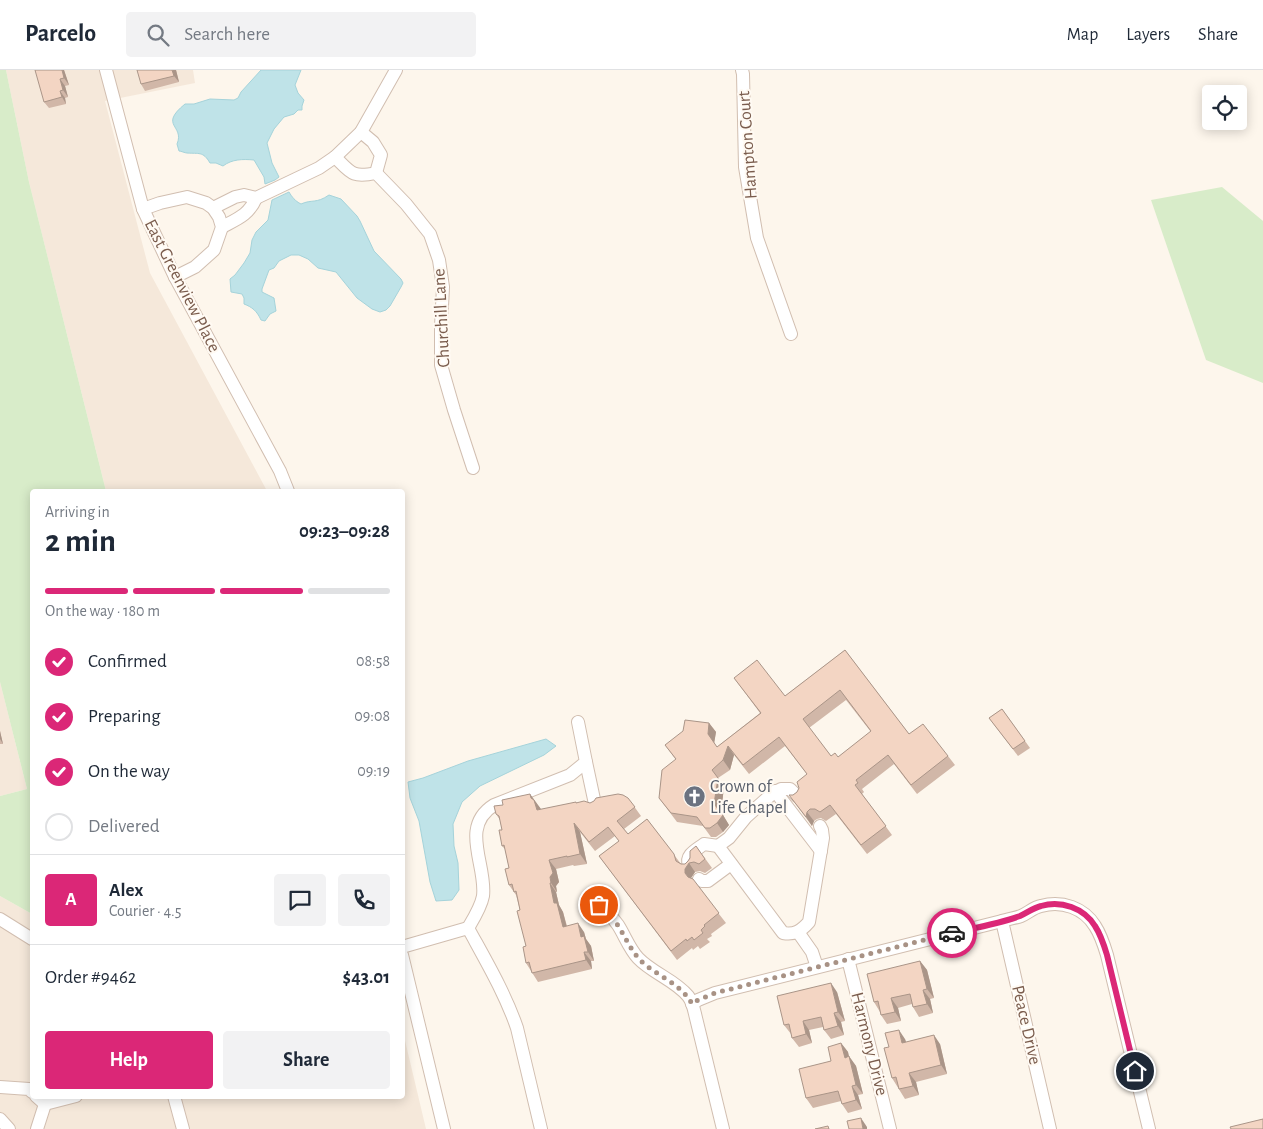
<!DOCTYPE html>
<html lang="en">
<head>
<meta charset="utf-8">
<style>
  body { margin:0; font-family:"Alegreya Sans",sans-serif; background:#f2f2f3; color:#1f2937; height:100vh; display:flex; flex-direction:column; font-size:19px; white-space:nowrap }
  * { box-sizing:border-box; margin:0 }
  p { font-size:16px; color:#747a83 }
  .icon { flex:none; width:28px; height:28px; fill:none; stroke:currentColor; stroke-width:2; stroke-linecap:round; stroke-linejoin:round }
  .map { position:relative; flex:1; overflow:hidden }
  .panel { position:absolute; left:30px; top:419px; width:375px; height:610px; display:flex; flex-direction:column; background:#fff; border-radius:5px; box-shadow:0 2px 12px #0003 }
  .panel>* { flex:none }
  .tools { position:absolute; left:1202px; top:15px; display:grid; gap:10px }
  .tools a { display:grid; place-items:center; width:45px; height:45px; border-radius:5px; background:#fff; box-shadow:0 2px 12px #0003; font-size:25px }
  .pin { position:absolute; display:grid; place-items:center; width:42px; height:42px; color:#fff; margin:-21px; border:2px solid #fff; border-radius:50%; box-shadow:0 1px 5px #0007 }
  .courier { position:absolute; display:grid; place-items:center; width:50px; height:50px; margin:-25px; border:4px solid #db2777; border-radius:50%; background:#fff; color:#222; box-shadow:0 1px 6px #0007 }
  .summary em { font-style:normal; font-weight:700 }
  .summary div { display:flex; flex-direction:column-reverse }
  .summary { display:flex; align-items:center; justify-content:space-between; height:85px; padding:0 15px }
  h1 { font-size:32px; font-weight:700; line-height:38px }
  .bar { display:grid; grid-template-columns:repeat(4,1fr); gap:8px 5px; align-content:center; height:60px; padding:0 15px }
  .bar i { height:6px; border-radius:4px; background:#e0e1e3 }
  .bar .selected { background:#db2777 }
  .bar p { grid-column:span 4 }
  .line { display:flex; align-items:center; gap:12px; padding:0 15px; border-top:1px solid #e0e1e3 }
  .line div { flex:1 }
  .round { display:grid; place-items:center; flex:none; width:52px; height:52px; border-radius:5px; background:#f2f2f3 }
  ol { padding:0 15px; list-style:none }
  li { display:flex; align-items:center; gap:15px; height:55px }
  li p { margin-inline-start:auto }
  li .icon { padding:5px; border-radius:50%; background:#db2777; color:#fff; stroke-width:4 }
  li:last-child { color:#747a83 }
  li i { width:28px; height:28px; border:2px solid #e0e1e3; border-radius:50% }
  .action { display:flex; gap:10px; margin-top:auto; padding:10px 15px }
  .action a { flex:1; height:58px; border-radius:5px; background:#db2777; color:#fff; font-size:20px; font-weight:700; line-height:58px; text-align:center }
  .action a+a { background:#f2f2f3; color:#1f2937 }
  header { display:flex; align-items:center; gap:30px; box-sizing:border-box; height:70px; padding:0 25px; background:#fff; border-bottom:1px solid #e0e1e3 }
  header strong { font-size:24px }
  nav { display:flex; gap:28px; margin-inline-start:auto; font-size:18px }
  .search { width:350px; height:45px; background:#f2f2f3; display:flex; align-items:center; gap:12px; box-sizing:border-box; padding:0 18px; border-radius:5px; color:#747a83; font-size:19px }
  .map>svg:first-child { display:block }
  .residential { fill:#f5e8da }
  .green { fill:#d8ecc9 }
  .water { fill:#bfe3e8; stroke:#a5d3da }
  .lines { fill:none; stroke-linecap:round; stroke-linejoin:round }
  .minor-casing { stroke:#d1beb0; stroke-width:14 }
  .minor { stroke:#fff; stroke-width:12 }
  .wall { fill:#d1b7a8; fill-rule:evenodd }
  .shaded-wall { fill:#aa9588 }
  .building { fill:#f3d5c3; stroke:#aa9588; fill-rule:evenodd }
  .done { stroke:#a89285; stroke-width:5; stroke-dasharray:0 9 }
  .route { stroke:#db2777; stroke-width:6 }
  .labels { text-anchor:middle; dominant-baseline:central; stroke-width:4; stroke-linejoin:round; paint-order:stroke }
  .street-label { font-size:18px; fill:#7a5c4d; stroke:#fffaf3 }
  .worship-label { font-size:18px; fill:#5b616d; stroke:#fffaf3; text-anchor:start }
</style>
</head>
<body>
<header>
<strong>Parcelo</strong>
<div class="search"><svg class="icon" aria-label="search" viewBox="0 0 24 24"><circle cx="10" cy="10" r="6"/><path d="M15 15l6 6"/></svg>Search here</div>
<nav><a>Map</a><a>Layers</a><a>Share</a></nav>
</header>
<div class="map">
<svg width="1263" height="1059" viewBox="0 0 1263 1059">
  <rect width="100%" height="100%" fill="#fdf6ec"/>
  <g class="residential">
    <polygon points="6,0 193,0 195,13 105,31 150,203 267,421 106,421 29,112"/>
    <polygon points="0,612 27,719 0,726"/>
    <polygon points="0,826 32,844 32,1026 402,1026 403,962 426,1059 0,1059"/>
  </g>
  <g class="green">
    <polygon points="0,0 6,0 29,112 106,421 32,421 32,844 0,826 0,726 27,719 0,612"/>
    <polygon points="1222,117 1263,151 1263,313 1206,290 1151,130"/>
  </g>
  <g class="water">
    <path d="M261,0H301L295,15L298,23L304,30L302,36V40H298L294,44L284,47L274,59L267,73L272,93L279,107L275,110L265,114L264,107L254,90C243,89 232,89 223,96L216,93H210C203,81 199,84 187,83C185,83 181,81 179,81L177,74C185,55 158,56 185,34H194L210,29L234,30L238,28L241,22Z"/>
    <path d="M289,122C292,127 295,131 301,134C312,129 316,134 329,125L341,129L357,146L360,151L374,181L401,209L403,213L401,217L390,236L386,240L380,242L372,239L357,228L336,202L318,198L308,189L299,185H291L279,191L274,198L269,200L262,219V222L274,228L276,241L270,244L265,251L261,250C257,241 252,237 244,234V228L242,224L231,222L230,209L235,205L244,193L250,183L252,170L256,162L268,150L272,130Z"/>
    <polygon points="546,669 556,676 544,685 480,716 462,732 453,754 454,776 458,793 459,820 452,830 436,831 430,812 419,751 410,728 408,712 423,708 468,691"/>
  </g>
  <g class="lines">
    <defs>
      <g id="minor">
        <polyline points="106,0 143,139 175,207 280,401 288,421"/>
        <polyline points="742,0 743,4 745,97 757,168 791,264"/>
        <polyline points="361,62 373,72 381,85 376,103"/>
        <path d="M335,87C351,103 352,108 376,103L406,134L430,164L439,190L443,217L441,256V295L454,340L473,398"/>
        <polyline points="213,138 235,127 244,125 256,128 319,98 335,87 361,62 396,0"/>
        <polyline points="143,139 160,133 187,127 206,133 213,138 219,147 222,157 214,180 195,197 175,207"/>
        <path d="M222,157C237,149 249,145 256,128"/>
        <polyline points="586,692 595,734"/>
        <polyline points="775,721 821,781"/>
        <path d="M797,726L790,719H781L773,723L746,747L729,768L718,776L783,863C795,865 801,861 809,852L823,768L822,760L820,756"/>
        <path d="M689,795C685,785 696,780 704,774L718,776"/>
        <polyline points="699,809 702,811 708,811 731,794"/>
        <path d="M593,830C602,837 611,845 618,855C625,866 629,878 638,888C652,903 675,910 688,926C693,932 694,940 696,948L723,1059"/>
        <polyline points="0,849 32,869"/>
        <polyline points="1002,851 1050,1059"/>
        <path d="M468,858C474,848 481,837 483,826C487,795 459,757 494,735L570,705L586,692L578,652"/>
        <polyline points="798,862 812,882 817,897"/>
        <path d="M402,877L468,858C486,891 505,923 517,958L541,1059"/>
        <polyline points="402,885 444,1059"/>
        <polyline points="848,889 890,1059"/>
        <path d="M692,934L698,930L715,923L1002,851C1008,849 1015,848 1021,846C1028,843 1034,837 1041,836C1062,830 1084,838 1095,856C1101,865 1104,875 1107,885L1149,1059"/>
        <polyline points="0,1017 29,1019 32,1022"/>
        <polyline points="36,1026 45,1034 37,1059"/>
        <polyline points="174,1026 183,1059"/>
        <polyline points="45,1034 76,1026"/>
        <polyline points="0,1049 9,1059"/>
      </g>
    </defs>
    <use href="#minor" class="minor-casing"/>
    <use href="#minor" class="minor"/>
  </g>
  <g class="wall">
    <polygon points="64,0 69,15 65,16 68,27 65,28 66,34 49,38 44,32"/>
    <polygon points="176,0 179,12 145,21 141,14"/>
    <path d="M845,580L909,664L948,686L955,695L917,724L894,694L862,719L864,722L862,724L892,765L867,784L836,744L826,751L821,748L817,749L814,751L812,756L789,725H793L797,722L807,704L785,676L749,704L734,685L730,700L718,708L724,717L721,742L729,755L723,762L716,767H711L703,756L677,752L659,728L676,690L665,675L709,653L716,662L714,673L717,677L760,643L734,608L785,626ZM846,630L871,662L838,687L831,686L809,658Z"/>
    <polygon points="1002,639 1030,678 1018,686 989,648"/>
    <polygon points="0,661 3,674 0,674"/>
    <polygon points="530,724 541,740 577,733 590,733 628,728 641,746 624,759 628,764 647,749 681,794 685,794 688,791 696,776 712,798 705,803 700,801 695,802 691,808 726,853 711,864 712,866 707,869 710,872 700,879 698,876 693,880 692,878 677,890 599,786 619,771 615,766 595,781 580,762 587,794 574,796 573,795 556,799 559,812 556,816 557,822 556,822 559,835 563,842 567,856 584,862 586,869 591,876 594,891 591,891 592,899 538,912 526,893 526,876 520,840 516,825 509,815 509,798 505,779 502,776 502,760 500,750 496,744 503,735"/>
    <polygon points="920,891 927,900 934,928 930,929 933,943 919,947 913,937 912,934 898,938 901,951 887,954 881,945 880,942 874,932"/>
    <polygon points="837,922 845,951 841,952 844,965 831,969 824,960 823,957 809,960 812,973 799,977 792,968 791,964 784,955"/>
    <polygon points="905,969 906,972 940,974 947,1004 916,1012 919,1025 905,1029 892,1008 889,977"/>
    <polygon points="841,973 848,982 849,987 856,996 863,1024 858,1025 862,1039 848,1043 842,1034 841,1031 813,1038 806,1028 831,991"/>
  </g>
  <g class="shaded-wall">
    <polygon points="62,0 64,0 69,15 64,8"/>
    <polygon points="172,0 176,0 179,12 174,6"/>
    <polygon points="60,9 65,16 68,27 63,20"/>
    <polygon points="60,21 65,28 66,34 62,27"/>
    <polygon points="709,653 716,662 714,674 708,664"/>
    <polygon points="0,661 3,674 0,669"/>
    <polygon points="728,676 734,685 730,700 723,690"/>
    <polygon points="718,708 724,717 721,743 714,734"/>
    <polygon points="530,724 541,739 537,740 531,728"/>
    <polygon points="807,742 814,751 812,756 806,747"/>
    <polygon points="723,745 729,755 723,762 717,753"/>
    <polygon points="574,753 580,762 587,794 580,784"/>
    <polygon points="549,790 556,799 559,812 556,816 557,822 551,813 550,807"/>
    <polygon points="689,793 695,802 691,808 692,812 685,803 685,799"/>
    <polygon points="550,813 556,822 559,835 563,842 569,866 563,857 554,833"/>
    <polygon points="578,853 584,862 586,869 591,876 594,891 588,882 581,867"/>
    <polygon points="584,882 591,891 592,899 586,890"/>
    <polygon points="920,891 927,900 934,928 927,919"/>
    <polygon points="831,913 837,922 845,951 838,942"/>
    <polygon points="923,920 930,929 933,943 927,934"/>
    <polygon points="891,928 898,938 901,951 895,942"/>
    <polygon points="834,943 841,952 844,965 838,956"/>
    <polygon points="803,951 809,960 812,973 806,964"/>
    <polygon points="899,960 905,969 909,982 902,973"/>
    <polygon points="934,965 940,974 947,1004 941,995"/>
    <polygon points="841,973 848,982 851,997 845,988"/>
    <polygon points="849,986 856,996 863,1024 856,1015"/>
    <polygon points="909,1003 916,1012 919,1025 913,1016"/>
    <polygon points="852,1016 858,1025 862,1039 856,1030"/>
    <polygon points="861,1048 867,1057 867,1059 863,1059"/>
  </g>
  <g class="building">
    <polygon points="35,0 62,0 64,8 60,9 63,20 60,21 62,27 44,32"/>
    <polygon points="137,0 172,0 174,6 141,14"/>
    <path d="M845,580L909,664L923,654L948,686L911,715L888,685L856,710L858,713L855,715L886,756L861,775L830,735L820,742L815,739H810L807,742L806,747L789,725H793L797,722L799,718L797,712L807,704L779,667L743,695L728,676L723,690L712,700L718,708L714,734L723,745L717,753L710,758H705L697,747L671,743L659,728L662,700L676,689L665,675L683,661L685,650L709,653L708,664L717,677L761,643L734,608L757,590L785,626ZM840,620L871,661L838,687L835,683L831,686L803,649Z"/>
    <polygon points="1002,639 1025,671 1013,679 989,648"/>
    <polygon points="530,724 531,728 534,730 537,740 576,732 576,733 584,731 590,733 594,731 596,728 618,724 623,725 628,728 635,737 617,751 628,764 647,749 674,784 676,791 681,794 685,794 688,791 690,788 690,781 696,776 705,789 699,794 694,792 689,793 685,799 685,803 688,807 693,809 719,843 704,855 705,856 701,860 703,863 694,870 692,867 687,871 686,869 671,881 599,786 619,771 608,757 589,772 574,753 580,784 567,787 567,786 549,790 553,803 550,807 551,813 550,813 554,833 557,833 563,857 578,853 581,867 584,866 588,882 584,882 586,890 532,903 529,892 526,893 523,877 526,876 517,841 520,840 516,821 514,822 512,814 509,815 505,799 509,798 504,775 502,776 499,760 502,760 499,746 496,744 494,736 503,735 502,730"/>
    <polygon points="920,891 927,919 923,920 927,934 913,937 910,924 891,928 895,942 881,945 878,931 874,932 867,904"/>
    <polygon points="831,913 838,942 834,943 838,956 824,960 821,947 803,951 806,964 792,968 789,954 784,955 777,926"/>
    <polygon points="899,960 902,973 934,965 941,995 909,1003 913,1016 899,1019 896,1007 892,1008 884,978 889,977 885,963"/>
    <polygon points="841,973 845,988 849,986 856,1015 852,1016 856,1030 842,1034 838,1021 806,1028 799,999 831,991 828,977"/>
    <polygon points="861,1048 863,1059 849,1059 847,1051"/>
    <polygon points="1263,1049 1263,1059 1231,1059 1230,1057"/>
    <polygon points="828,1056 829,1059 815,1059"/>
  </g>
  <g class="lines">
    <path class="done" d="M599,835C606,841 612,847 617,854C625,866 630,879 640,890C656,906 681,913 692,934L698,930L715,923L952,863"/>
    <path class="route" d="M952,863C974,858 998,854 1020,846C1027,843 1033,838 1041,836C1061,830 1084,838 1095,856C1101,865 1104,875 1107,885L1135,1001"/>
  </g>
  <defs>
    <symbol id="church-disc" viewBox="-11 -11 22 22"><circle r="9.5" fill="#6b7280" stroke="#fffaf3"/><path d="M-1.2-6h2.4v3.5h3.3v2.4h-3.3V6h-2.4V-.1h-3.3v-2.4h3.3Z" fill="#fff"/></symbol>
  </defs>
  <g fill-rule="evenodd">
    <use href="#church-disc" x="682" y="714" width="25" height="25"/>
  </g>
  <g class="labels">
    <g class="street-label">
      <text transform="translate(748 75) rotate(-94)">Hampton Court</text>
      <text transform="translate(182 216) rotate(63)">East Greenview Place</text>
      <text transform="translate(442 248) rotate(-93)">Churchill Lane</text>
      <text transform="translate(1026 955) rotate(77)">Peace Drive</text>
      <text transform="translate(869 974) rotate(76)">Harmony Drive</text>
    </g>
    <g class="worship-label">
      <text x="710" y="717">Crown of<tspan x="710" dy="21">Life Chapel</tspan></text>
    </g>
  </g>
</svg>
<div class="tools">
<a><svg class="icon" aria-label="locate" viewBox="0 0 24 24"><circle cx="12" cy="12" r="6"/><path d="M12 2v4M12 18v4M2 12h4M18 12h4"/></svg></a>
</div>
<div class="pin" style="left:599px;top:835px;background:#ea580c"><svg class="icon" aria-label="bag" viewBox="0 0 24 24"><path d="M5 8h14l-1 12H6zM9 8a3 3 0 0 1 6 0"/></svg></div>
<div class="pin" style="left:1135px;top:1001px;background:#1f2937"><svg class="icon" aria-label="home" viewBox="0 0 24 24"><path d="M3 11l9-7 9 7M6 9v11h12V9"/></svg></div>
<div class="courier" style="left:952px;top:863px"><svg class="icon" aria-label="car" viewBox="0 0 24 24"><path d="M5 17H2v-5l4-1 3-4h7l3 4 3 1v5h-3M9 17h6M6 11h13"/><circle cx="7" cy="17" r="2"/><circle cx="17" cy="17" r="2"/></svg></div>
<section class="panel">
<div class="summary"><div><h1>2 min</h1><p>Arriving in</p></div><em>09:23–09:28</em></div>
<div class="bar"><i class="selected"></i><i class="selected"></i><i class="selected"></i><i></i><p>On the way · 180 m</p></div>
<ol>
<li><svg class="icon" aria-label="check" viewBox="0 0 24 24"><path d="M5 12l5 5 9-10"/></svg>Confirmed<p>08:58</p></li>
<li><svg class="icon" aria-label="check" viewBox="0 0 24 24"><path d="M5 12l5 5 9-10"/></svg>Preparing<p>09:08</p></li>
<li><svg class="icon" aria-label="check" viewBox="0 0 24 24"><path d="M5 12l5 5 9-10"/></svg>On the way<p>09:19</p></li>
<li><i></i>Delivered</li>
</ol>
<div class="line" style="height:90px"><b class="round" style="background:#db2777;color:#fff">A</b><div><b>Alex</b><p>Courier · 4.5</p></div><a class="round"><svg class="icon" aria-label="chat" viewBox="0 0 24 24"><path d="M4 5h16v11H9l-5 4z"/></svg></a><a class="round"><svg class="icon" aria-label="phone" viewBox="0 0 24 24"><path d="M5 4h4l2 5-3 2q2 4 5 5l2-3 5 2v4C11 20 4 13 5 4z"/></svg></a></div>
<div class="line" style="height:65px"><div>Order #9462</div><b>$43.01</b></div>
<div class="action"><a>Help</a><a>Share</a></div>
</section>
</div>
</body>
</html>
